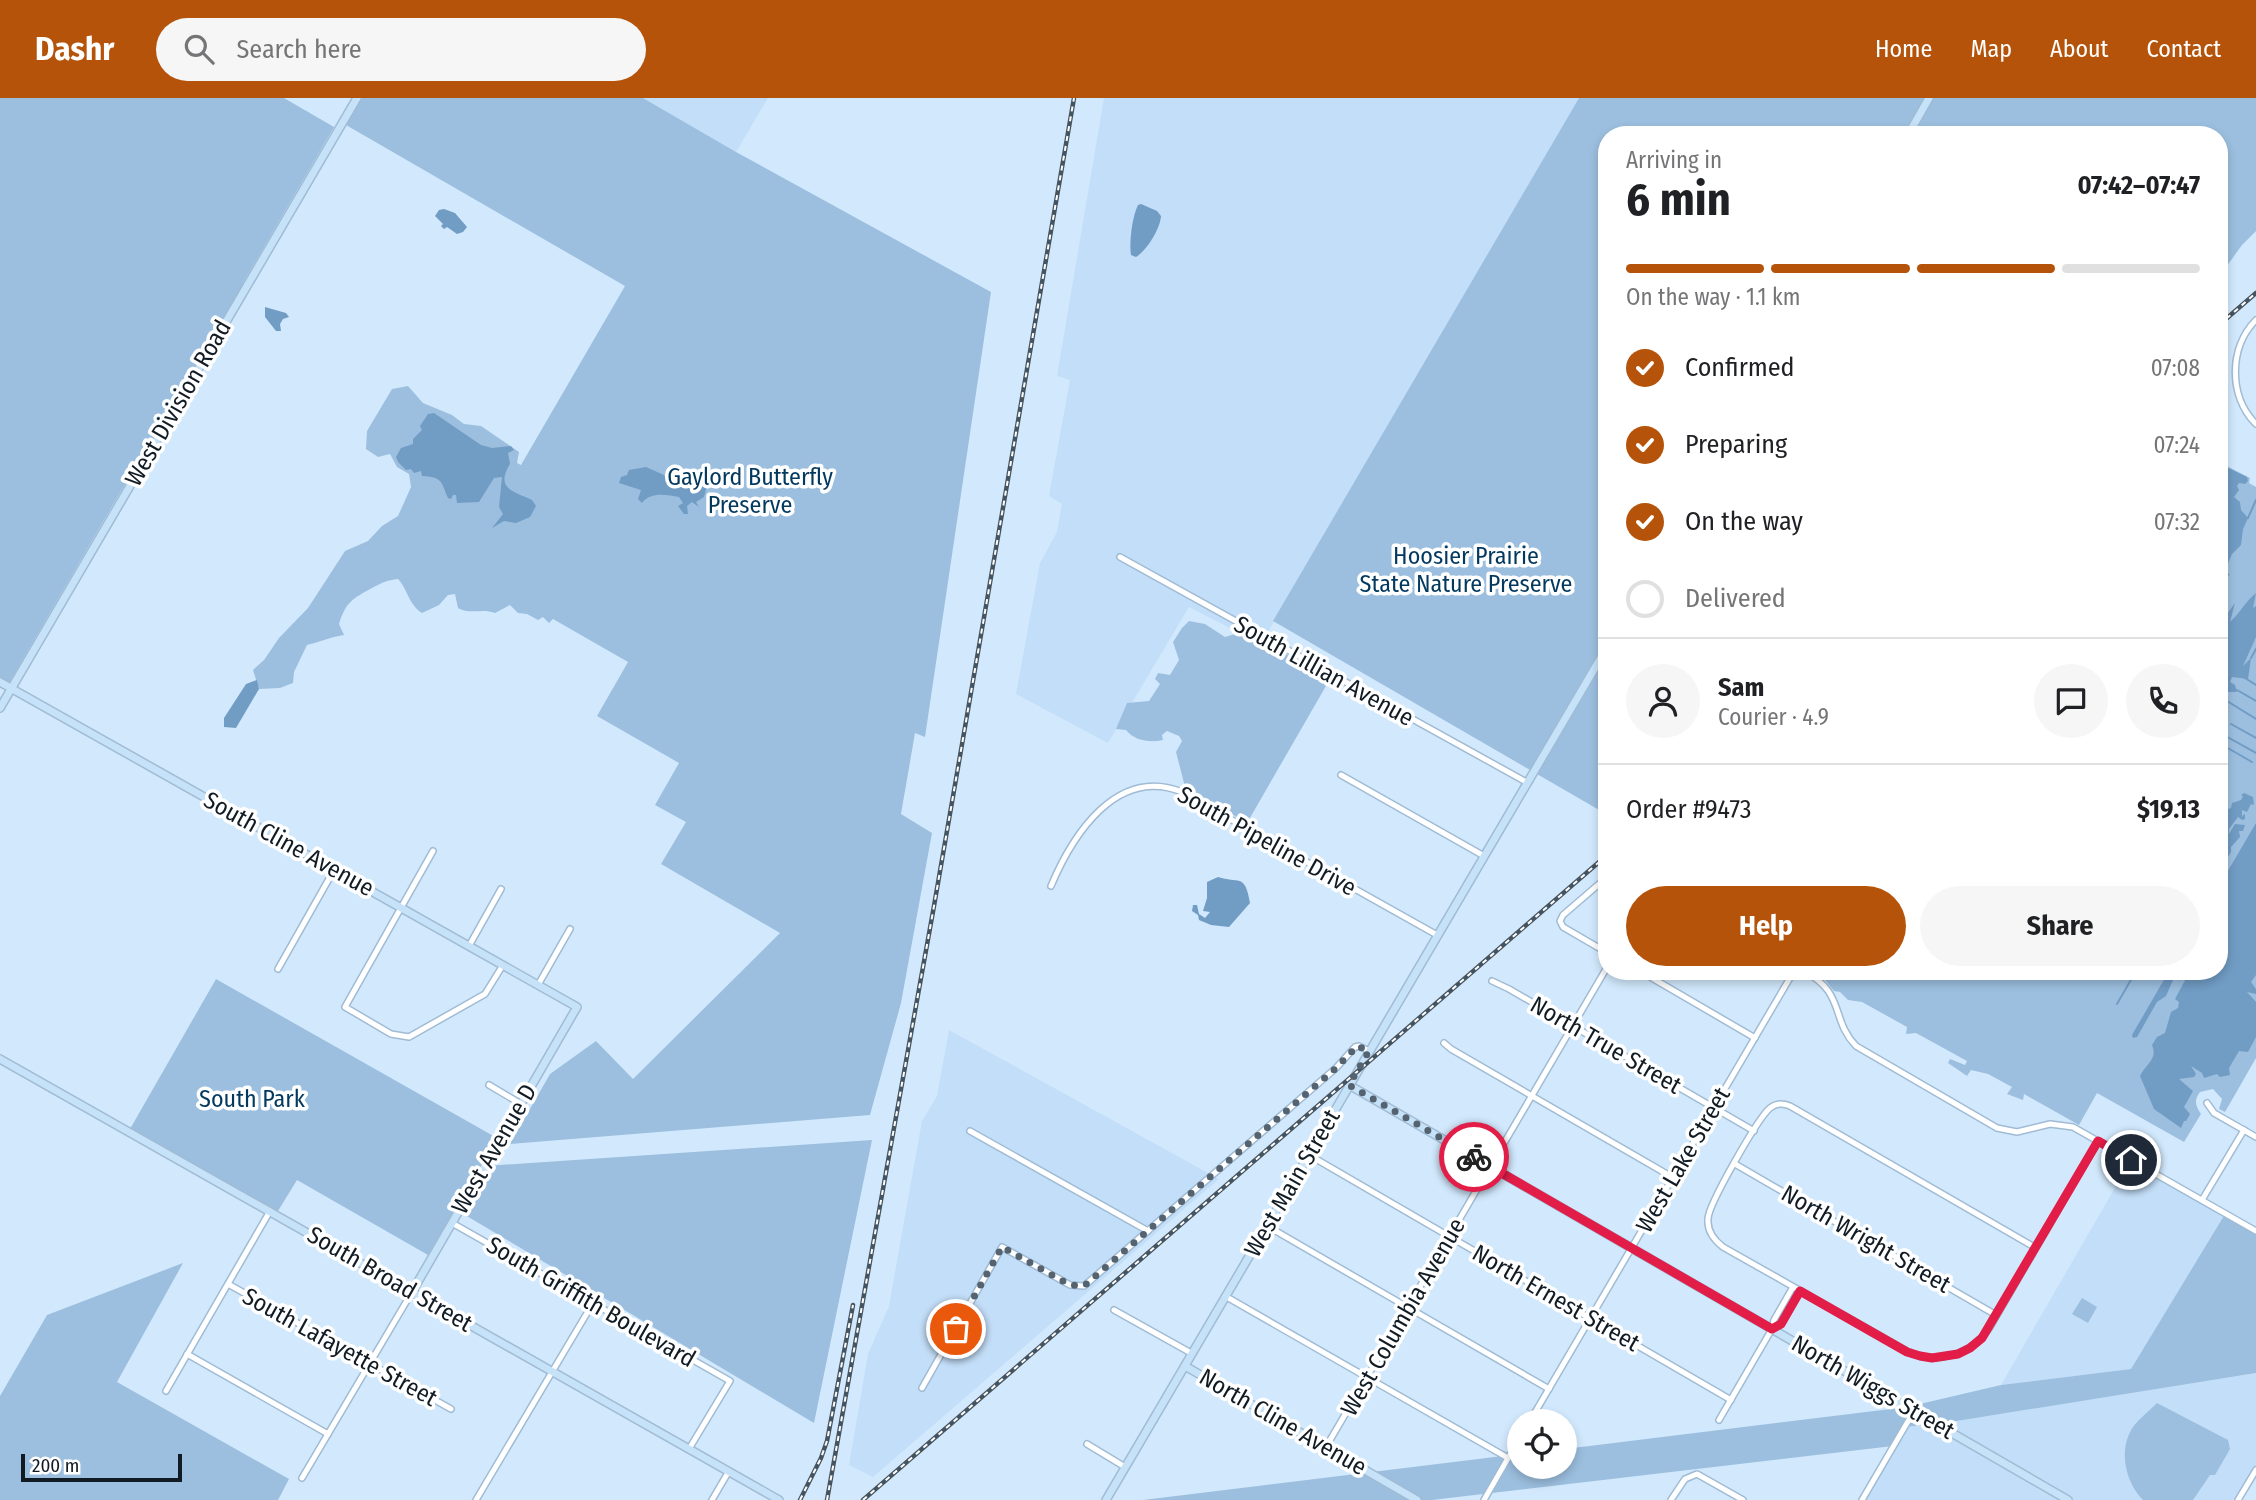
<!DOCTYPE html>
<html lang="en">
<head>
<meta charset="utf-8">
<style>
  body { margin:0; font-family:"Fira Sans Condensed",sans-serif; background:#f6f6f6; color:#202124; height:100vh; display:flex; flex-direction:column; font-size:26px; white-space:nowrap }
  * { box-sizing:border-box; margin:0 }
  p { font-size:23px; color:#757577 }
  .icon { flex:none; width:38px; height:38px; fill:none; stroke:currentColor; stroke-width:2; stroke-linecap:round; stroke-linejoin:round }
  .map { position:relative; flex:1; overflow:hidden }
  .panel { position:absolute; left:1598px; top:28px; width:630px; height:854px; display:flex; flex-direction:column; background:#fff; border-radius:28px; box-shadow:0 4px 10px #0003 }
  .panel>* { flex:none }
  .controls { position:absolute; left:1507px; top:1311px; display:grid; gap:14px }
  .controls a { display:grid; place-items:center; width:70px; height:70px; border-radius:50%; background:#fff; box-shadow:0 4px 10px #0003; font-size:35px }
  .scale { position:absolute; left:21px; bottom:18px; width:161px; box-sizing:border-box; padding-left:7px; border:4px solid #111b24; border-top:0; font-size:19px; line-height:24px; white-space:nowrap; color:#111b24; -webkit-text-stroke:5px #fff; paint-order:stroke }
  .pin { position:absolute; display:grid; place-items:center; width:60px; height:60px; color:#fff; margin:-30px; border:4px solid #fff; border-radius:50%; box-shadow:0 2px 7px #0007 }
  .courier { position:absolute; display:grid; place-items:center; width:70px; height:70px; margin:-35px; border:5px solid #e11d48; border-radius:50%; background:#fff; color:#222; box-shadow:0 2px 9px #0007 }
  .overview em { font-style:normal; font-weight:700 }
  .overview div { display:flex; flex-direction:column-reverse }
  .overview { display:flex; align-items:center; justify-content:space-between; height:119px; padding:0 28px }
  h1 { font-size:46px; font-weight:700; line-height:52px }
  .bar { display:grid; grid-template-columns:repeat(4,1fr); gap:10px 7px; align-content:center; height:84px; padding:0 28px }
  .bar i { height:9px; border-radius:5px; background:#e0e0e0 }
  .bar .current { background:#b45309 }
  .bar p { grid-column:span 4 }
  .line { display:flex; align-items:center; gap:18px; padding:0 28px; border-top:2px solid #e0e0e0 }
  .line div { flex:1 }
  .round { display:grid; place-items:center; flex:none; width:74px; height:74px; border-radius:37px; background:#f6f6f6 }
  ol { padding:0 28px; list-style:none }
  li { display:flex; align-items:center; gap:21px; height:77px }
  li p { margin-inline-start:auto }
  li .icon { padding:7px; border-radius:50%; background:#b45309; color:#fff; stroke-width:4 }
  li:last-child { color:#757577 }
  li i { width:38px; height:38px; border:4px solid #e0e0e0; border-radius:50% }
  .action { display:flex; gap:14px; margin-top:auto; padding:14px 28px }
  .action a { flex:1; height:80px; border-radius:42px; background:#b45309; color:#fff; font-size:28px; font-weight:700; line-height:80px; text-align:center }
  .action a+a { background:#f6f6f6; color:#202124 }
  header { display:flex; align-items:center; gap:42px; box-sizing:border-box; height:98px; padding:0 35px; background:#b45309; color:#fff }
  header strong { font-size:33px }
  nav { display:flex; gap:38px; margin-inline-start:auto; font-size:24px }
  .search { width:490px; height:63px; background:#f6f6f6; display:flex; align-items:center; gap:18px; box-sizing:border-box; padding:0 24px; border-radius:38px; color:#757577; font-size:26px }
  .map>svg:first-child { display:block }
  .built { fill:#c3def8 }
  .green { fill:#9cbfdf }
  .water { fill:#719cc4 }
  .lines { fill:none; stroke-linecap:round; stroke-linejoin:round }
  .stream { stroke:#719cc4; stroke-width:2 }
  .street-casing { stroke:#a0bbd4; stroke-width:8 }
  .secondary-casing { stroke:#a0bbd4; stroke-width:10 }
  .street { stroke:#fff; stroke-width:5 }
  .secondary { stroke:#c6e2f8; stroke-width:7 }
  .rail-casing { stroke:#465460; stroke-width:4.5 }
  .rail { stroke:#fff; stroke-width:2; stroke-dasharray:5; stroke-linecap:butt }
  .done { stroke:#556370; stroke-width:7; stroke-dasharray:0 12.6 }
  .route { stroke:#e11d48; stroke-width:9 }
  .labels { text-anchor:middle; dominant-baseline:central; stroke-width:7; stroke-linejoin:round; paint-order:stroke }
  .street-label { font-size:24px; fill:#111b24; stroke:#fff }
  .park-label { font-size:24px; fill:#03395f; stroke:#fff }
</style>
</head>
<body>
<header>
<strong>Dashr</strong>
<div class="search"><svg class="icon" aria-label="search" viewBox="0 0 24 24"><circle cx="10" cy="10" r="6"/><path d="M15 15l6 6"/></svg>Search here</div>
<nav><a>Home</a><a>Map</a><a>About</a><a>Contact</a></nav>
</header>
<div class="map">
<svg width="2256" height="1402" viewBox="0 0 2256 1402">
  <rect width="100%" height="100%" fill="#d2e9fd"/>
  <g class="built">
    <polygon points="643,0 768,0 736,54"/>
    <polygon points="1104,0 1579,0 1261,546 1189,509 1108,645 1016,596 1040,465 1057,434 1062,406 1049,398 1070,282 1057,278"/>
    <polygon points="949,932 1219,1081 873,1379 849,1367 868,1256 889,1208 922,1023 937,998"/>
    <polygon points="2131,1062 2225,1116 2131,1271 2001,1287"/>
    <polygon points="2256,1275 2256,1372 2238,1402 1862,1402 1902,1329 1938,1326"/>
  </g>
  <g class="green">
    <polygon points="0,0 284,0 334,29 243,185 246,188 121,393 9,585 0,580"/>
    <path d="M361,0H643L736,54L991,194L925,639L915,635L901,716L932,735L901,905L870,1017L510,1046L550,976L596,943L633,981L780,835L661,766L686,724L655,707L679,665L597,618L628,564L553,521L549,525L543,519L538,522L527,516L518,515L510,507L495,515C482,510 470,517 458,510L455,496L448,497L439,507L422,515C409,507 408,492 398,481C387,482 381,485 372,490C352,501 346,504 339,526L344,537C330,539 320,544 307,547L294,574L293,585L280,590L259,591L253,572L264,562L279,540L308,510L345,453L368,443L382,428L398,418L411,389L409,376L397,369L390,356L378,359L366,351L367,333L392,291L408,288L423,305L452,317L464,326L481,328L519,354L517,365L521,367L625,188L346,27Z"/>
    <polygon points="1579,0 2256,0 2256,133 2242,147 2219,179 2219,37 1606,37 1606,716 1273,523"/>
    <path d="M2219,364L2250,380L2249,385L2256,389V960L2225,1014L2219,1011L2222,1001L2213,991L2200,994C2194,1002 2195,1007 2201,1016L2184,1044L2097,995L2079,1027L2024,996L2023,1002L2007,996L2012,989L1988,976L1971,972L1967,978L1948,965L1950,961L1965,967L1967,963L1916,935L1906,936L1907,929L1862,904L1848,902L1840,894L1834,893L1826,883L1808,873H2219Z"/>
    <path d="M1189,523L1205,526L1225,539L1245,533L1330,581L1247,725L1185,689L1176,654L1182,643L1179,638L1167,633L1162,637L1163,642C1150,645 1135,643 1126,632L1116,631L1127,605L1149,603L1160,586L1155,581L1158,575L1170,577L1179,562L1173,544L1182,530Z"/>
    <polygon points="216,881 497,1040 471,1085 485,1068 872,1042 814,1325 455,1111 428,1157 297,1082 278,1113 130,1031"/>
    <polygon points="2225,1116 2256,1133 2256,1275 1938,1326 1902,1329 1893,1348 1432,1402 1143,1402 1519,1356 1519,1368 1564,1368 1565,1351 1907,1309 2001,1287 2131,1271"/>
    <polygon points="183,1165 117,1284 289,1381 278,1402 0,1402 0,1298 47,1217"/>
    <polygon points="2082,1200 2097,1209 2088,1225 2072,1216"/>
    <path d="M2157,1305L2228,1342L2230,1351L2215,1377H2210L2193,1402H2143C2125,1384 2118,1351 2133,1329C2139,1321 2149,1313 2157,1305Z"/>
  </g>
  <g class="water">
    <path d="M1141,106L1157,113L1161,118C1160,131 1147,152 1136,159L1131,157C1129,145 1132,119 1138,107Z"/>
    <polygon points="444,111 455,115 467,129 463,134 457,136 447,129 444,131 441,128 443,126 435,118 439,112"/>
    <polygon points="265,209 286,215 289,219 283,221 280,226 281,233 276,233 265,219"/>
    <path d="M434,315L481,347L492,350L511,348L514,352L508,355L510,366C495,391 513,393 532,402L536,408L530,419L516,425L504,423L492,430L503,416L499,409L502,379L494,380L479,404L457,405L456,397H453L451,401L448,400C441,383 442,379 422,378L421,373L414,375L411,371L406,372L398,364L396,359L401,350L413,346V341L422,332L420,328L428,316Z"/>
    <polygon points="2220,366 2247,379 2248,383 2245,386 2239,385 2237,388 2239,392 2234,399 2240,404 2241,412 2248,420 2243,431 2241,447 2232,456 2225,472 2230,477 2222,479 2219,485 2219,384 2223,388 2228,384 2219,378"/>
    <path d="M646,369L664,377L671,388L686,387L700,381L722,386L713,385L707,388L704,399L696,404L699,409L692,404L687,408L688,416H684L678,408L683,405L679,399C667,397 651,393 642,405L638,401L641,392L619,385L621,379L627,377L629,372Z"/>
    <path d="M2256,495L2253,510L2256,508V539L2243,568L2251,560L2248,581L2232,579L2230,584L2235,587L2237,594H2219V510H2222L2223,521L2235,505L2230,524C2240,515 2245,504 2256,495Z"/>
    <polygon points="257,582 259,591 236,630 224,629 224,620 246,586"/>
    <polygon points="2244,695 2253,699 2254,707 2251,706 2247,714 2242,712 2242,718 2245,716 2245,721 2242,722 2238,719 2229,731 2229,736 2235,726 2245,727 2243,733 2239,733 2240,739 2231,749 2231,754 2219,773 2219,732 2226,712 2231,710 2232,705 2241,702 2243,698 2241,697"/>
    <path d="M2256,725V877L2251,884L2256,891V896L2247,894L2256,904V939L2248,954L2239,953L2229,970L2230,977L2220,979L2217,976L2204,980L2202,975L2191,968L2196,976L2194,979L2179,981L2193,993L2184,1009L2190,1016L2186,1023H2184L2181,1030L2154,1011L2140,978C2146,965 2158,962 2152,947L2157,939L2165,935L2171,914L2178,910L2179,904L2175,901L2190,873H2219V788Z"/>
    <path d="M1218,779C1238,786 1245,774 1250,805L1229,829L1211,827L1199,822L1198,817L1192,813L1193,807H1197L1199,816L1205,820L1210,814L1203,813L1207,800V784Z"/>
    <polygon points="2169,873 2177,873 2166,898 2157,904 2137,939 2133,940 2132,937"/>
  </g>
  <g class="lines">
    <g class="stream">
      <polyline points="2248,420 2256,402"/>
      <polyline points="2251,560 2256,551"/>
      <polyline points="2245,580 2256,587"/>
      <polyline points="2237,592 2256,603"/>
      <polyline points="2227,603 2256,621"/>
      <polyline points="2231,626 2256,640"/>
      <polyline points="2220,635 2256,655"/>
      <polyline points="2226,649 2252,664"/>
      <polyline points="2219,708 2226,712"/>
      <polyline points="2117,906 2136,873"/>
    </g>
    <defs>
      <g id="street">
        <path d="M2256,222C2229,249 2228,298 2256,326"/>
        <polyline points="1120,459 1528,685"/>
        <polyline points="1341,677 1484,758"/>
        <polyline points="433,753 345,909 391,936 409,939 485,896 503,867"/>
        <polyline points="1606,780 1563,817 1560,823 1563,829 1606,854"/>
        <path d="M1051,788C1073,736 1117,668 1182,694L1437,837"/>
        <polyline points="469,848 501,791"/>
        <polyline points="278,871 334,772"/>
        <polyline points="1640,873 1755,940"/>
        <path d="M1803,873C1846,894 1830,921 1856,948L1997,1030L2017,1034L2050,1026L2073,1029L2256,1133"/>
        <polyline points="1492,883 1509,891 1754,1033"/>
        <polyline points="538,887 570,831"/>
        <polyline points="1444,945 1451,951 1672,1079"/>
        <polyline points="489,987 521,1006"/>
        <polyline points="2207,1005 2214,1015 2256,1039"/>
        <polyline points="970,1033 1148,1133"/>
        <polyline points="1309,1057 1731,1302"/>
        <polyline points="1735,1066 1996,1217"/>
        <polyline points="2202,1102 2244,1032"/>
        <polyline points="452,1125 730,1283 689,1351"/>
        <polyline points="1267,1128 1549,1291"/>
        <path d="M2036,1150L1790,1008C1783,1005 1776,1005 1770,1010C1758,1020 1708,1107 1708,1121C1707,1133 1714,1142 1723,1149L1907,1253C1938,1268 1972,1256 1990,1229L2098,1043"/>
        <polyline points="228,1186 451,1311"/>
        <polyline points="1225,1198 1508,1360"/>
        <polyline points="1114,1212 1191,1255"/>
        <polyline points="1772,1231 1781,1226 1800,1193"/>
        <polyline points="187,1256 328,1336"/>
        <polyline points="922,1290 1002,1149 1070,1187 1084,1188 1336,970 1355,949 1359,948 1369,953"/>
        <polyline points="166,1293 270,1113"/>
        <polyline points="1719,1322 1772,1231 1774,1222 1793,1189"/>
        <polyline points="1530,1323 1794,873"/>
        <polyline points="1087,1346 1125,1369"/>
        <polyline points="1326,1349 1606,871"/>
        <polyline points="302,1380 412,1194"/>
        <polyline points="476,1402 593,1205"/>
        <polyline points="712,1402 729,1373"/>
        <polyline points="1484,1402 1519,1341"/>
        <polyline points="1671,1402 1685,1381 1697,1376 1743,1402"/>
        <polyline points="1862,1402 1914,1313"/>
        <polyline points="2238,1402 2256,1372"/>
      </g>
      <g id="secondary">
        <polyline points="1908,37 1929,0"/>
        <polyline points="0,584 577,909 412,1194"/>
        <polyline points="0,610 357,0"/>
        <polyline points="0,961 779,1402"/>
        <polyline points="1349,987 2068,1402"/>
        <polyline points="1185,1268 1417,1402"/>
        <polyline points="1106,1402 1606,551"/>
      </g>
    </defs>
    <use href="#street" class="street-casing"/>
    <use href="#secondary" class="secondary-casing"/>
    <use href="#street" class="street"/>
    <use href="#secondary" class="secondary"/>
    <defs>
      <g id="rail">
        <polyline points="2219,227 2256,195"/>
        <polyline points="800,1402 821,1360 827,1343 853,1207"/>
        <polyline points="827,1402 934,808 1074,0"/>
        <polyline points="863,1402 1606,758"/>
      </g>
    </defs>
    <use href="#rail" class="rail-casing"/>
    <use href="#rail" class="rail"/>
  </g>
  <g class="lines">
    <polyline class="done" points="956,1231 1002,1149 1070,1187 1084,1188 1336,970 1357,948 1369,953 1349,987 1474,1059"/>
    <polyline class="route" points="1474,1059 1772,1231 1781,1226 1800,1193 1907,1254 1920,1258 1932,1260 1958,1256 1970,1250 1982,1240 2098,1043 2131,1062"/>
  </g>
  <g class="labels">
    <g class="street-label">
      <text transform="translate(178 305) rotate(-60)">West Division Road</text>
      <text transform="translate(1324 573) rotate(29)">South Lillian Avenue</text>
      <text transform="translate(1267 743) rotate(29)">South Pipeline Drive</text>
      <text transform="translate(289 746) rotate(29)">South Cline Avenue</text>
      <text transform="translate(1606 947) rotate(30)">North True Street</text>
      <text transform="translate(494 1051) rotate(-60)">West Avenue D</text>
      <text transform="translate(1683 1062) rotate(-60)">West Lake Street</text>
      <text transform="translate(1292 1085) rotate(-60)">West Main Street</text>
      <text transform="translate(1866 1141) rotate(30)">North Wright Street</text>
      <text transform="translate(390 1181) rotate(30)">South Broad Street</text>
      <text transform="translate(1556 1200) rotate(30)">North Ernest Street</text>
      <text transform="translate(591 1204) rotate(30)">South Griffith Boulevard</text>
      <text transform="translate(1403 1219) rotate(-60)">West Columbia Avenue</text>
      <text transform="translate(340 1249) rotate(29)">South Lafayette Street</text>
      <text transform="translate(1873 1289) rotate(30)">North Wiggs Street</text>
      <text transform="translate(1283 1324) rotate(30)">North Cline Avenue</text>
    </g>
    <g class="park-label">
      <text x="750" y="379">Gaylord Butterfly<tspan x="750" dy="28">Preserve</tspan></text>
      <text x="1466" y="458">Hoosier Prairie<tspan x="1466" dy="28">State Nature Preserve</tspan></text>
      <text x="252" y="1001">South Park</text>
    </g>
  </g>
</svg>
<div class="controls">
<a><svg class="icon" aria-label="locate" viewBox="0 0 24 24"><circle cx="12" cy="12" r="6"/><path d="M12 2v4M12 18v4M2 12h4M18 12h4"/></svg></a>
</div>
<div class="scale">200 m</div>
<div class="pin" style="left:956px;top:1231px;background:#ea580c"><svg class="icon" aria-label="bag" viewBox="0 0 24 24"><path d="M5 8h14l-1 12H6zM9 8a3 3 0 0 1 6 0"/></svg></div>
<div class="pin" style="left:2131px;top:1062px;background:#1f2937"><svg class="icon" aria-label="home" viewBox="0 0 24 24"><path d="M3 11l9-7 9 7M6 9v11h12V9"/></svg></div>
<div class="courier" style="left:1474px;top:1059px"><svg class="icon" aria-label="bike" viewBox="0 0 24 24"><circle cx="6" cy="16" r="4"/><circle cx="18" cy="16" r="4"/><path d="M6 16l4-8h5l3 8M10 8l3 8H6M13 5h3"/></svg></div>
<section class="panel">
<div class="overview"><div><h1>6 min</h1><p>Arriving in</p></div><em>07:42–07:47</em></div>
<div class="bar"><i class="current"></i><i class="current"></i><i class="current"></i><i></i><p>On the way · 1.1 km</p></div>
<ol>
<li><svg class="icon" aria-label="check" viewBox="0 0 24 24"><path d="M5 12l5 5 9-10"/></svg>Confirmed<p>07:08</p></li>
<li><svg class="icon" aria-label="check" viewBox="0 0 24 24"><path d="M5 12l5 5 9-10"/></svg>Preparing<p>07:24</p></li>
<li><svg class="icon" aria-label="check" viewBox="0 0 24 24"><path d="M5 12l5 5 9-10"/></svg>On the way<p>07:32</p></li>
<li><i></i>Delivered</li>
</ol>
<div class="line" style="height:126px"><a class="round"><svg class="icon" aria-label="person" viewBox="0 0 24 24"><circle cx="12" cy="8" r="4"/><path d="M4 21q1-7 8-7t8 7"/></svg></a><div><b>Sam</b><p>Courier · 4.9</p></div><a class="round"><svg class="icon" aria-label="chat" viewBox="0 0 24 24"><path d="M4 5h16v11H9l-5 4z"/></svg></a><a class="round"><svg class="icon" aria-label="phone" viewBox="0 0 24 24"><path d="M5 4h4l2 5-3 2q2 4 5 5l2-3 5 2v4C11 20 4 13 5 4z"/></svg></a></div>
<div class="line" style="height:91px"><div>Order #9473</div><b>$19.13</b></div>
<div class="action"><a>Help</a><a>Share</a></div>
</section>
</div>
</body>
</html>
